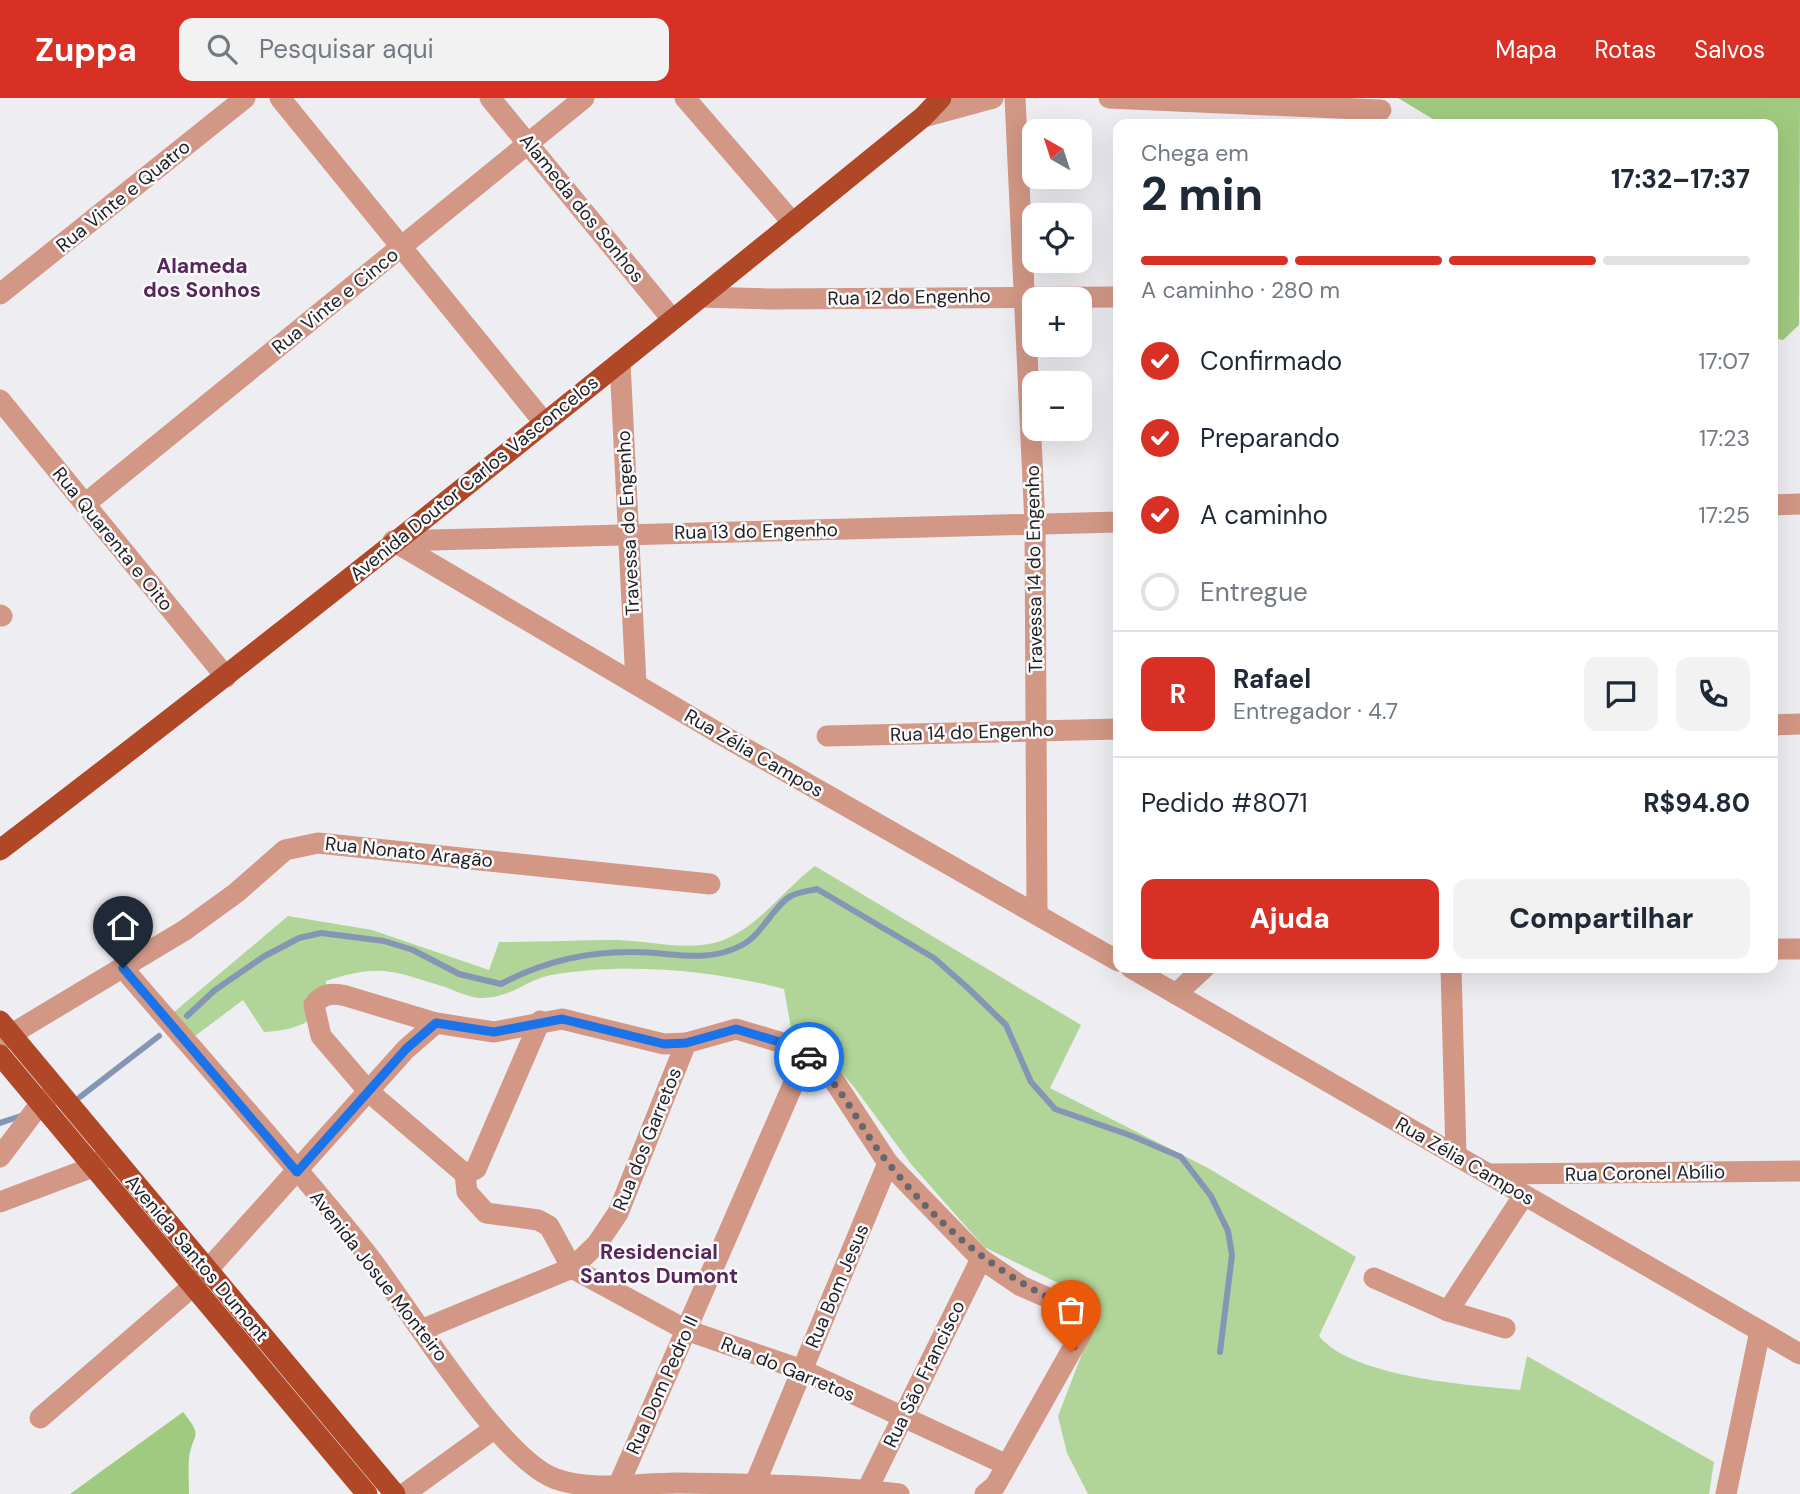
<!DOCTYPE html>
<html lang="pt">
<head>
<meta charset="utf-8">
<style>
  body { margin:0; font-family:"DM Sans",sans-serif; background:#f2f2f3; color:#1f2937; height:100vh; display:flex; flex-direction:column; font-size:26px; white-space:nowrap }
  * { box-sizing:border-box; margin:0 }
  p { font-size:23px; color:#747a83 }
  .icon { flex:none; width:38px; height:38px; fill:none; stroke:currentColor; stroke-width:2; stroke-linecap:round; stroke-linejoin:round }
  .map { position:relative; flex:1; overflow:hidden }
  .sheet { position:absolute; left:1113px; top:21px; width:665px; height:854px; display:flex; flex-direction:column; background:#fff; border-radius:14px; box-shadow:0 7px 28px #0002 }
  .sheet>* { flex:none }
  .needle { width:46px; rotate:321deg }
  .controls { position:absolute; left:1022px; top:21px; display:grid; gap:14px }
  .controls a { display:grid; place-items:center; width:70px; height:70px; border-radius:14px; background:#fff; box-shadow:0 7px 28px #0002; font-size:35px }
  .pin { position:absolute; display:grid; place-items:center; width:60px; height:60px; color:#fff; margin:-72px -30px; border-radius:50% 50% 50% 0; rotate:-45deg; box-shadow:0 0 7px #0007 }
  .pin .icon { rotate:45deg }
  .courier { position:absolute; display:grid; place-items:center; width:70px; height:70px; margin:-35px; border:5px solid #1a73e8; border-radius:50%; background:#fff; color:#222; box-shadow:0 2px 9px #0007 }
  .summary em { font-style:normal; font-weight:800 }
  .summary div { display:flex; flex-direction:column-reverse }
  .summary { display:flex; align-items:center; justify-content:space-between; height:119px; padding:0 28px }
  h1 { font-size:46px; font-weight:800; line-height:52px }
  .bar { display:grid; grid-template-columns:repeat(4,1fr); gap:10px 7px; align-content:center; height:84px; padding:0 28px }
  .bar i { height:9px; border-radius:5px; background:#e0e1e3 }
  .bar .current { background:#d93025 }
  .bar p { grid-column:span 4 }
  .line { display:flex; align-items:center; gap:18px; padding:0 28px; border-top:2px solid #e0e1e3 }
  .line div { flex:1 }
  .round { display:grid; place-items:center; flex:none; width:74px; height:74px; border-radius:14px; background:#f2f2f3 }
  ol { padding:0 28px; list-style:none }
  li { display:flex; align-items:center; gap:21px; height:77px }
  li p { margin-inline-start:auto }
  li .icon { padding:7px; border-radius:50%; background:#d93025; color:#fff; stroke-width:4 }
  li:last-child { color:#747a83 }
  li i { width:38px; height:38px; border:4px solid #e0e1e3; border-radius:50% }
  .cta { display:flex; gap:14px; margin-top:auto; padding:14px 28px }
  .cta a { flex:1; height:80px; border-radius:14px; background:#d93025; color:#fff; font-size:28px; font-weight:800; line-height:80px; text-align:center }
  .cta a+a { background:#f2f2f3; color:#1f2937 }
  header { display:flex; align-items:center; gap:42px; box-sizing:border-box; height:98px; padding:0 35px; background:#d93025; color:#fff }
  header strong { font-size:33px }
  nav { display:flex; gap:38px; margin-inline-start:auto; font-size:24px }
  .search { width:490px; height:63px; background:#f2f2f3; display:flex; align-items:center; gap:18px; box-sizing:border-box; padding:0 24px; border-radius:14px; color:#747a83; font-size:26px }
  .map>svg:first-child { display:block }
  .green { fill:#b1d498 }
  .forest { fill:#a0ca80 }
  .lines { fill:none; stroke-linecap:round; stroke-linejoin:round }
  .stream { stroke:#8596b5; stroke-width:6 }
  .minor { stroke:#d29785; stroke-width:21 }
  .major { stroke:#b04727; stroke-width:21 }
  .done { stroke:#67676a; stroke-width:7; stroke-dasharray:0 12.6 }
  .route { stroke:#1a73e8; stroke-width:9 }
  .labels { text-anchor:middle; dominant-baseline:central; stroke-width:5; stroke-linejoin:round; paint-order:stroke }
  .street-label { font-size:19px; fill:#1f1f21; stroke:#fbfbfe }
  .neighbourhood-label { font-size:21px; font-weight:bold; fill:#562658; stroke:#fbfbfe }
</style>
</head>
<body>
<header>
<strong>Zuppa</strong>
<div class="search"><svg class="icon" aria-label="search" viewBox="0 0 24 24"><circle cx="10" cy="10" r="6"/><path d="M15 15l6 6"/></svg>Pesquisar aqui</div>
<nav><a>Mapa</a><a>Rotas</a><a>Salvos</a></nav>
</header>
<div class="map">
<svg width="1800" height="1396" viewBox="0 0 1800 1396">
  <rect width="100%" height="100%" fill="#eeeef2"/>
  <path class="green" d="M815,768L1081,927L1050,990L1208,1070L1356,1159L1319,1238C1352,1279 1468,1287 1520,1292L1527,1258L1714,1364L1709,1396H1088L1067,1355L1058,1318L1097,1217L1089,1200L984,1149L911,1066L854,989L824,956L793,941L784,891C714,872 624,864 551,877C526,882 512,900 481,900C470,900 456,893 445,889C392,873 382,865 326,883C326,889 327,900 324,906C313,928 286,933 264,934L243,902L195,938L174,914L288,818L372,832L489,872L499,844C538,844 578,842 617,842C655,843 699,857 734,837C765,820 787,789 815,768Z"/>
  <g class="forest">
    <polygon points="1398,0 1800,0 1799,227 1783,242 1773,240 1773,26 1441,26"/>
    <path d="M183,1314C205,1341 192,1334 189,1361C188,1372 189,1384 189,1396H70Z"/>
  </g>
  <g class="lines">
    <g class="stream">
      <path d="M187,918L215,892L263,859L299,840L321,835L384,843L413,852L459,876L501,886C542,864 584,854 630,854C668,853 706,867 742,847C762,837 774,807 791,798C798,794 809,793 817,791L934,860L969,891L1006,927L1031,984L1055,1011L1132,1038L1181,1059L1211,1098L1228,1133L1232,1157L1220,1254"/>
      <polyline points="80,999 159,938"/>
      <polyline points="0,1025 21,1018"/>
    </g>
    <g class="minor">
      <polyline points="280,0 543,323"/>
      <polyline points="490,0 672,221"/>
      <polyline points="685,0 793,125"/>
      <polyline points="1015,0 1035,426 1037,816"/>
      <polyline points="1109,0 1381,12"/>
      <polyline points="923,19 993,0"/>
      <polyline points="0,196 245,0"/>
      <polyline points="701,199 770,201 1118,199"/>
      <polyline points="620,264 636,586"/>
      <polyline points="0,302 226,579"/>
      <polyline points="85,406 584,0"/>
      <polyline points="1773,407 1800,406"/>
      <polyline points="393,443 720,636 1118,863"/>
      <polyline points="393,443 1118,424"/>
      <polyline points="0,517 2,518"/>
      <polyline points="1773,627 1800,626"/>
      <polyline points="827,638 1118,631"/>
      <polyline points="1773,851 1800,851"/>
      <path d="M123,870C204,965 289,1058 367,1156C407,1207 500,1362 556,1381C594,1394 637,1385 677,1385C750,1386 826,1387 899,1396"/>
      <polyline points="1131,870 1800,1256"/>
      <polyline points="1451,870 1456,1057"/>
      <polyline points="1176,896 1204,870"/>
      <polyline points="0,943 185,832 236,795 285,752 318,745 710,786"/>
      <polyline points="0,1059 40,1006 55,994"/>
      <polyline points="465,1076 476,1071 540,923"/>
      <polyline points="1491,1076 1800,1073"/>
      <polyline points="0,1104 93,1069 107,1058"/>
      <polyline points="1374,1180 1448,1213 1505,1230"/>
      <polyline points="1448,1213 1524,1097"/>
      <polyline points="421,1232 572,1170 597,1146 618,1115 686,945"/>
      <polyline points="40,1320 193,1188 406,951 436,925"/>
      <polyline points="619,1386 806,957"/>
      <polyline points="754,1388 888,1065"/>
      <polyline points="867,1392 981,1161"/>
      <polyline points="404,1396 495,1330"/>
      <path d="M985,1396L995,1388L1007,1367L1083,1232L1084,1221L1078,1213L1021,1188L981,1161L888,1065L833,981L806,957L783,945L736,931L686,945L664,946L562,921L494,934L436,925L346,898C333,895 322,895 314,907L321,938L369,994L465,1076L467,1094L486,1115L538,1122L549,1128L572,1170L686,1232L802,1272L1007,1367"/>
      <polyline points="1726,1396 1760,1233"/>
    </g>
    <g class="major">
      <path d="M0,752C312,514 618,267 923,19L941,0"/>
      <polyline points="0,923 395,1396"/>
      <polyline points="0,957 367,1396"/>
    </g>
  </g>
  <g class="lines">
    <path class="done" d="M809,959C848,994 858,1029 889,1066C941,1131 1001,1181 1078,1213L1084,1221L1083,1232L1071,1254"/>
    <polyline class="route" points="123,870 297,1074 406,951 436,925 494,934 562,921 664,946 686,945 736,931 783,945 809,959"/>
  </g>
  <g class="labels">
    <g class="street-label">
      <text transform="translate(123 98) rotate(-39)">Rua Vinte e Quatro</text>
      <text transform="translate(582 110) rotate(51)">Alameda dos Sonhos</text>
      <text transform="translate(909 199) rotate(-1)">Rua 12 do Engenho</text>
      <text transform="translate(335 203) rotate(-39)">Rua Vinte e Cinco</text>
      <text transform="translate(474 380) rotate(-39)">Avenida Doutor Carlos Vasconcelos</text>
      <text transform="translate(628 425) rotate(-93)">Travessa do Engenho</text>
      <text transform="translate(756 433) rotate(-1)">Rua 13 do Engenho</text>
      <text transform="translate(113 441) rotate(51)">Rua Quarenta e Oito</text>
      <text transform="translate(1034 471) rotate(-91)">Travessa 14 do Engenho</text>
      <text transform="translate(972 634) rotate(-2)">Rua 14 do Engenho</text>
      <text transform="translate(754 655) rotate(30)">Rua Zélia Campos</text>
      <text transform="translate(409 754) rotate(6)">Rua Nonato Aragão</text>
      <text transform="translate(647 1041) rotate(-68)">Rua dos Garretos</text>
      <text transform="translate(1465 1063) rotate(30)">Rua Zélia Campos</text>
      <text transform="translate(1645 1075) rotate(-1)">Rua Coronel Abílio</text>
      <text transform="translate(197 1160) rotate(50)">Avenida Santos Dumont</text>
      <text transform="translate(379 1178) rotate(52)">Avenida Josue Monteiro</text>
      <text transform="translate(837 1188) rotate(-67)">Rua Bom Jesus</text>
      <text transform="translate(788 1271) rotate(22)">Rua do Garretos</text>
      <text transform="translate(924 1276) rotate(-64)">Rua São Francisco</text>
      <text transform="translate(662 1287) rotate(-66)">Rua Dom Pedro II</text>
    </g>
    <g class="neighbourhood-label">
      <text x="202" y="168">Alameda<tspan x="202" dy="24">dos Sonhos</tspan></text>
      <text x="659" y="1154">Residencial<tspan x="659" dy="24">Santos Dumont</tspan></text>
    </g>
  </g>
</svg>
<div class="controls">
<a><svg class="needle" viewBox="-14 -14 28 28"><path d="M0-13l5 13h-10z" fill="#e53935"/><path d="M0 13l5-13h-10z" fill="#747a83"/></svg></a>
<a><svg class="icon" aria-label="locate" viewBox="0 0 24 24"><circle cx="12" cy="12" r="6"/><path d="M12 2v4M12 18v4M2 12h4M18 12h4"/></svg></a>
<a>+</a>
<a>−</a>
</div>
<div class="pin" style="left:1071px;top:1254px;background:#ea580c"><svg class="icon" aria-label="bag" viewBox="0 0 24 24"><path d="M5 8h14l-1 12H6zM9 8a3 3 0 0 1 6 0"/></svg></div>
<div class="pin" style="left:123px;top:870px;background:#1f2937"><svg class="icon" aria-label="home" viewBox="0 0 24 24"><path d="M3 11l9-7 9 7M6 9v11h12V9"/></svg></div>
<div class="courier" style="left:809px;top:959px"><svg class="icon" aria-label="car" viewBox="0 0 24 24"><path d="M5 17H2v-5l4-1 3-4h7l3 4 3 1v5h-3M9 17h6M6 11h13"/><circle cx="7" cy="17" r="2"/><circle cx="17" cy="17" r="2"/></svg></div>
<section class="sheet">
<div class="summary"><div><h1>2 min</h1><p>Chega em</p></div><em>17:32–17:37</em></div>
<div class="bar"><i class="current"></i><i class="current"></i><i class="current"></i><i></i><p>A caminho · 280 m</p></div>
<ol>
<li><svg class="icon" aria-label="check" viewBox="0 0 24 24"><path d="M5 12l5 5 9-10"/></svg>Confirmado<p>17:07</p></li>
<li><svg class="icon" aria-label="check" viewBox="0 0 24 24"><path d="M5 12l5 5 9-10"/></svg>Preparando<p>17:23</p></li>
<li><svg class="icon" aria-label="check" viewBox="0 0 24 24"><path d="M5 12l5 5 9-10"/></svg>A caminho<p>17:25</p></li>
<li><i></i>Entregue</li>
</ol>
<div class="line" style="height:126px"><b class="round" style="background:#d93025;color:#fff">R</b><div><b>Rafael</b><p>Entregador · 4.7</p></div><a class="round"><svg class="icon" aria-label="chat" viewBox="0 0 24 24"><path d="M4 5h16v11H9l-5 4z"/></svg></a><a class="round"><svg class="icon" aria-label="phone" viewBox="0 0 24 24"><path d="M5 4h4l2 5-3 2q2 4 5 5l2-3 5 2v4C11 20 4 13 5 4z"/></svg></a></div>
<div class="line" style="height:91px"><div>Pedido #8071</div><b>R$94.80</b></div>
<div class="cta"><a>Ajuda</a><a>Compartilhar</a></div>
</section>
</div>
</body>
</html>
